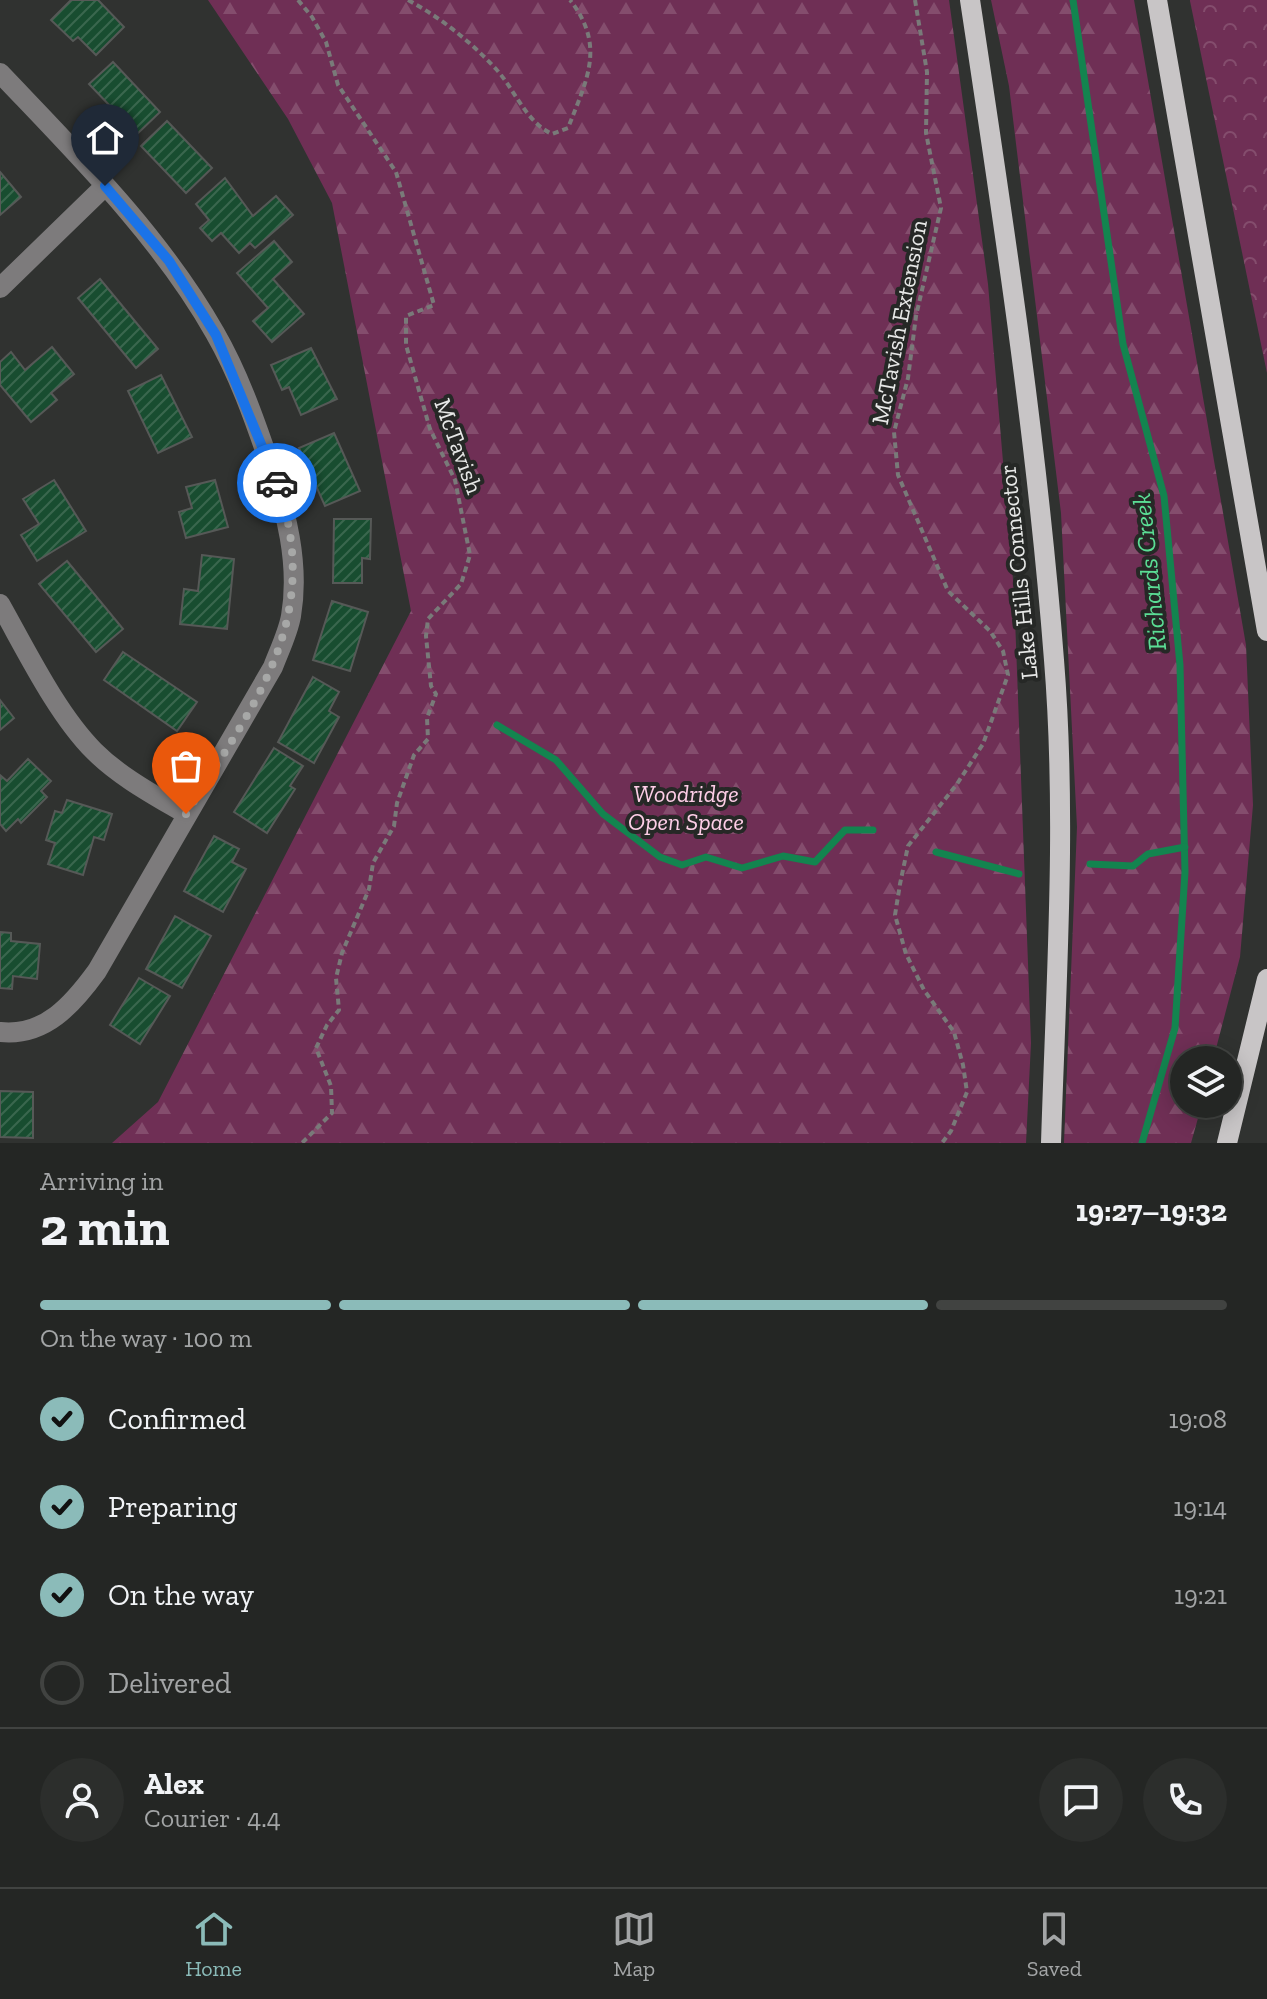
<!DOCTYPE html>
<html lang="en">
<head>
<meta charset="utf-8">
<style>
  body { margin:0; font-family:"Zilla Slab",serif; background:#2c2e2c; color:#f1f3f6; height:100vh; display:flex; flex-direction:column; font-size:30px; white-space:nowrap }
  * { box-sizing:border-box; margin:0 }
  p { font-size:26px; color:#a3a5a6 }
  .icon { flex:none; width:44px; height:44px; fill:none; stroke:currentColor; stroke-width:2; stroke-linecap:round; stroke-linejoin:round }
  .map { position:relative; height:1143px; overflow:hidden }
  .drawer { display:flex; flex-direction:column; background:#242624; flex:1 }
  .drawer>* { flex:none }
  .fabs { position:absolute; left:1170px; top:1046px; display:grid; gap:16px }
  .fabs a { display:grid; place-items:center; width:72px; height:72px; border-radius:50%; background:#242624; box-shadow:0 4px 20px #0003,0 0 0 2px #414341; font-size:40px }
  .pin { position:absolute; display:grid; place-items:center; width:68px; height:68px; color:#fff; margin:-82px -34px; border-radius:50% 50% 50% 0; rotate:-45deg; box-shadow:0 0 8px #0007 }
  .pin .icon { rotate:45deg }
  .courier { position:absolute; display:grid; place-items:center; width:80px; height:80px; margin:-40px; border:6px solid #1a73e8; border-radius:50%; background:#fff; color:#222; box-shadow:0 2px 10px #0007 }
  .head em { font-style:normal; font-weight:700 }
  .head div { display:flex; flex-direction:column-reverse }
  .head { display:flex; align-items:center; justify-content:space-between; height:136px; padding:0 40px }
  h1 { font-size:52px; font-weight:700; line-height:60px }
  .bar { display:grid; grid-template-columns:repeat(4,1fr); gap:12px 8px; align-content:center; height:96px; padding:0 40px }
  .bar i { height:10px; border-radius:6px; background:#414341 }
  .bar .active { background:#8bbbb9 }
  .bar p { grid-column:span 4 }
  .line { display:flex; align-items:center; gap:20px; padding:0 40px; border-top:2px solid #414341 }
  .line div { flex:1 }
  .round { display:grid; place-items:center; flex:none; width:84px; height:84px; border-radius:42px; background:#2c2e2c }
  ol { padding:0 40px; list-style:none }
  li { display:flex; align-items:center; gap:24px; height:88px }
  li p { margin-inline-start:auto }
  li .icon { padding:8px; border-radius:50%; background:#8bbbb9; color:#111; stroke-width:4 }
  li:last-child { color:#a3a5a6 }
  li i { width:44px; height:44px; border:4px solid #414341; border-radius:50% }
  .tab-bar { display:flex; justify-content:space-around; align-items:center; height:112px; border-top:2px solid #414341; background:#242624; font-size:22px; color:#a3a5a6 }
  .tab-bar a { display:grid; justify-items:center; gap:4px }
  .tab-bar .active { color:#8bbbb9 }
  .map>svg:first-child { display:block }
  .forest { fill:url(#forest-firs) }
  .park { fill:url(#park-crowns) }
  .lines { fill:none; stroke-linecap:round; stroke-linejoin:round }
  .stream { stroke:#13844f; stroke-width:7 }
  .building { fill:url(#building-hatch); stroke:#565957; stroke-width:2 }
  .path { stroke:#797a79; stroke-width:4; stroke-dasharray:6 4; stroke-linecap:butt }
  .minor { stroke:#7d7b7c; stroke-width:20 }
  .major { stroke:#c8c5c6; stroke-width:20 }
  .done { stroke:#a7a8a7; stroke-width:8; stroke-dasharray:0 14.4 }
  .route { stroke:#1a73e8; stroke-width:10 }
  .labels { text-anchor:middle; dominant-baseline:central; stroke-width:8; stroke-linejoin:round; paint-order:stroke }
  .street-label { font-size:24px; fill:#e7e8e7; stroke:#262826 }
  .park-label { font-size:24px; font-style:italic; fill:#fecee7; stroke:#262826 }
  .water-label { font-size:26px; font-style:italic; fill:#5bde95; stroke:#262826 }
</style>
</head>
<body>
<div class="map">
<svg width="1267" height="1143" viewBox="0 0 1267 1143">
  <defs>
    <pattern id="forest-firs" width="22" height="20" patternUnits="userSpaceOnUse" patternTransform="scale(2)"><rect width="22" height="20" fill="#6f2f55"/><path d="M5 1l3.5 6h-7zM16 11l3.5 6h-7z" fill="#844d6d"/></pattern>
    <pattern id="park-crowns" width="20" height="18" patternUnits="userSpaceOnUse" patternTransform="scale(2)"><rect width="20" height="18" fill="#6f2f55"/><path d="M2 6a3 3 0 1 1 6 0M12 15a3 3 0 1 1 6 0" fill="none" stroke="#844d6d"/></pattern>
    <pattern id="building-hatch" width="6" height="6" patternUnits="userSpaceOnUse" patternTransform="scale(2)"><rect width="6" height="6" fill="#184d30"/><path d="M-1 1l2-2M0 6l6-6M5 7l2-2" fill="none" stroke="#3a674e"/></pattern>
  </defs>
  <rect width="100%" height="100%" fill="#303230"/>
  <g class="forest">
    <polygon points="208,0 949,0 988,284 1014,592 1031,1043 1026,1143 112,1143 158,1102 411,611 332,203 288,119"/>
    <polygon points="991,0 1134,0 1246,645 1253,805 1240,957 1213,1060 1184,1060 1184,1104 1202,1104 1191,1143 1064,1143 1077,827 1061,513 1009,86"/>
  </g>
  <polygon class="park" points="1190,0 1267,0 1267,373 1190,1"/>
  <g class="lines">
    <g class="stream">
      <polyline points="1073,0 1123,344 1164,496 1180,665 1185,872 1175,1028 1142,1143"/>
      <polyline points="497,725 556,760 603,814 660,857 682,865 706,857 742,868 783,856 815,862 845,830 873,830"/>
      <polyline points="936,852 1019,874"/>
      <polyline points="1090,864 1133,866 1148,854 1185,847"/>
    </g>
  </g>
  <g class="building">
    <polygon points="71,0 98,0 124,27 96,55 78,37 73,41 51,20"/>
    <polygon points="113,62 160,112 137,134 89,84"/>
    <polygon points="167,121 212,168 186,193 141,146"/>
    <polygon points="0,172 21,197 0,215"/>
    <polygon points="225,178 253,216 276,196 293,215 255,248 250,243 239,253 221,233 212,241 200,228 209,220 196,204"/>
    <polygon points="274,241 292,262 273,279 304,314 272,342 253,321 268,308 237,273"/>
    <polygon points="100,279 158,349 136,368 78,298"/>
    <polygon points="52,347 74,374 51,393 57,400 31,422 0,385 0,362 11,352 25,370"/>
    <polygon points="311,348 337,399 301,415 289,387 282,390 271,365"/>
    <polygon points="161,375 192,437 158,453 128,391"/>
    <polygon points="334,433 360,491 325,506 299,448"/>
    <polygon points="54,480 86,531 37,561 21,535 39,524 23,499"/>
    <polygon points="215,480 228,527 186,538 179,512 192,508 186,487"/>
    <polygon points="334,519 371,519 370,559 362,558 362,583 333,583"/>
    <polygon points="202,555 234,559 227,629 180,624 184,589 198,591"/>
    <polygon points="67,561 123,629 96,652 39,584"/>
    <polygon points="332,601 368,612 350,671 313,660"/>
    <polygon points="123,652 197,702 177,731 104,680"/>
    <polygon points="313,677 339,692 329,711 339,717 314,763 278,742"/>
    <polygon points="0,700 14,718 0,730"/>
    <polygon points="274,748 303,766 290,786 295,789 267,833 234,812"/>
    <polygon points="28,759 51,781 41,791 47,797 21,823 18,819 6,831 0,824 0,775 7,781"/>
    <polygon points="67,800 112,814 104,840 94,837 83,875 48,864 55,843 46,840 55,811 62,813"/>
    <polygon points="214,836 239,849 232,862 246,869 223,912 184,891"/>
    <polygon points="175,916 211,936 182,988 146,969"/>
    <polygon points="0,932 11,933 11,941 40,944 37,979 13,976 12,989 0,988"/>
    <polygon points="139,978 170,996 140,1044 110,1025"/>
    <polygon points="0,1091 33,1092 33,1138 0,1137"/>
  </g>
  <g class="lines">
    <g class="path">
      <polyline points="298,0 312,17 326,42 338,85 396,172 434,305 406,316 406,345 430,429 455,480 470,555 461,584 428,619 426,636 431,686 436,694 427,718 428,739 414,755 397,803 394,826 373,863 369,889 342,953 336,978 339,1010 327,1025 316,1048 331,1086 332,1113 302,1143"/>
      <path d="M408,0C441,18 470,41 496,69C515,90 526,122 552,134L568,128C587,79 606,46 570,0"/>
      <polyline points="915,0 927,72 926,133 941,208 916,316 908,378 894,432 898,475 948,591 990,631 1003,651 1008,675 983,744 957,784 908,846 900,884 895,915 906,954 924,990 954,1032 963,1065 967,1092 951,1131 942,1143"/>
    </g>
    <g class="minor">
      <path d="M0,73C77,154 160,236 215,333C238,373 254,418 269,462C286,510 300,564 291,616C288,633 279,651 273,667L97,971C73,1004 45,1037 0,1032"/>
      <polyline points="0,288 105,186"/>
      <path d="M0,604C26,650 57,714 94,751C120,777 154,795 186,814"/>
    </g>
    <g class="major">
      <path d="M970,0C1003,219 1037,439 1054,660C1067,820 1056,982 1051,1143"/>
      <polyline points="1157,0 1267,631"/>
      <polyline points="1227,1143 1267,979"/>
    </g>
  </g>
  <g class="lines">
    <path class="done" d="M186,814C254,703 325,620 277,483"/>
    <polyline class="route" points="105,186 169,261 216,335 277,483"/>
  </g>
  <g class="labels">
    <g class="street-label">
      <text transform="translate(899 322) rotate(-79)">McTavish Extension</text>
      <text transform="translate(459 446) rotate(70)">McTavish</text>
      <text transform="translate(1018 572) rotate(-96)">Lake Hills Connector</text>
    </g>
    <g class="park-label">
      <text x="686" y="793">Woodridge<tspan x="686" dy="28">Open Space</tspan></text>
    </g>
    <g class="water-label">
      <text transform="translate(1149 572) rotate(-96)">Richards Creek</text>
    </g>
  </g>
</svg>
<div class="fabs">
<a><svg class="icon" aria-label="layers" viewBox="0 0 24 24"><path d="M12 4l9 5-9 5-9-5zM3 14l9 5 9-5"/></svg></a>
</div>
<div class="pin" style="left:186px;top:814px;background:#ea580c"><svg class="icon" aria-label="bag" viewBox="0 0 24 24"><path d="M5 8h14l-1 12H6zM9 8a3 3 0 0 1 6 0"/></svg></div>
<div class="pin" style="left:105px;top:186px;background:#1f2937"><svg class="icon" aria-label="home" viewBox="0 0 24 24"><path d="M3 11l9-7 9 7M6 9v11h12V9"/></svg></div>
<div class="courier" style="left:277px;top:483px"><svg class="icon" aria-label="car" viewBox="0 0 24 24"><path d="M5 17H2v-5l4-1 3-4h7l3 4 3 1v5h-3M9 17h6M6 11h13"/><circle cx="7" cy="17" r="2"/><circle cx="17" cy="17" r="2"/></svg></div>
</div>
<section class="drawer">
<div class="head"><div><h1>2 min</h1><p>Arriving in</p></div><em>19:27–19:32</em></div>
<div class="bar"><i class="active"></i><i class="active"></i><i class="active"></i><i></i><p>On the way · 100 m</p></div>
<ol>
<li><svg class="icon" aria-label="check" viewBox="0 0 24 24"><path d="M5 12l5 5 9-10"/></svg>Confirmed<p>19:08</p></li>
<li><svg class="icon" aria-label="check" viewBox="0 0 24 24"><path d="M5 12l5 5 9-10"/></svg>Preparing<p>19:14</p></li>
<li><svg class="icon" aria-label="check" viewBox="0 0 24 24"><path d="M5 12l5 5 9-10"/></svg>On the way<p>19:21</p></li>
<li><i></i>Delivered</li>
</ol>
<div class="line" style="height:144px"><a class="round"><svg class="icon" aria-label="person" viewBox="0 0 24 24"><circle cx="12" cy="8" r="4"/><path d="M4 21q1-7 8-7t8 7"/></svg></a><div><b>Alex</b><p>Courier · 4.4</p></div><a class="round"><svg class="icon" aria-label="chat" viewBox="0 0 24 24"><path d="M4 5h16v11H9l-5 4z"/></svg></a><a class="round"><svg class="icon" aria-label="phone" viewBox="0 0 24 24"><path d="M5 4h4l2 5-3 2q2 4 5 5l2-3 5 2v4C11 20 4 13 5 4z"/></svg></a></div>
</section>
<nav class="tab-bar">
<a class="active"><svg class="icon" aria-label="home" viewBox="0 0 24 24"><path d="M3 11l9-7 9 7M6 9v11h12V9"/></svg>Home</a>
<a><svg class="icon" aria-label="map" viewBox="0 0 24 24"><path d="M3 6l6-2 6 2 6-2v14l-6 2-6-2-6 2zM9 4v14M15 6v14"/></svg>Map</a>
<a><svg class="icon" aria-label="saved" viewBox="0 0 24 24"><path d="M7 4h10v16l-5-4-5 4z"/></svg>Saved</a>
</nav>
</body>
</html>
